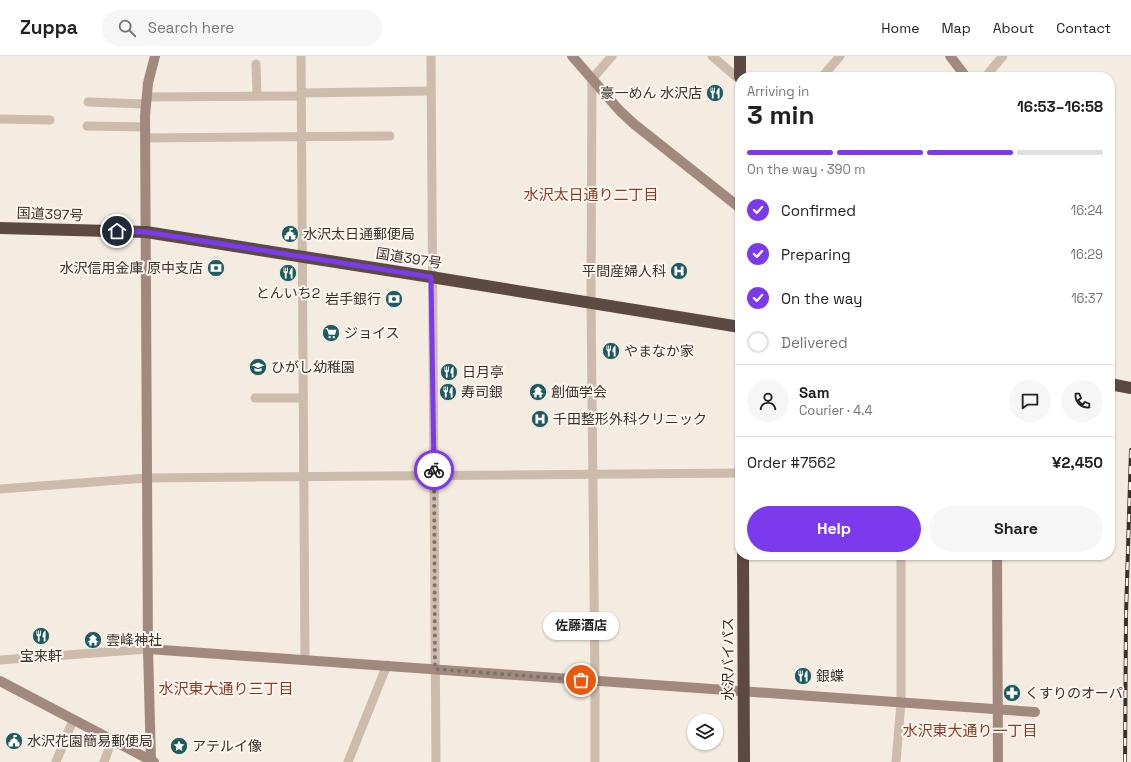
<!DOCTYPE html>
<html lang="en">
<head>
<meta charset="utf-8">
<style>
  body { margin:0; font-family:"Space Grotesk","Noto Sans JP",sans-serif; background:#f6f6f6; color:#202124; height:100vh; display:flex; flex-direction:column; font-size:15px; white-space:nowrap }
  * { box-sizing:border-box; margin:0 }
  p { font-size:13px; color:#757577 }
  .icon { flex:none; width:22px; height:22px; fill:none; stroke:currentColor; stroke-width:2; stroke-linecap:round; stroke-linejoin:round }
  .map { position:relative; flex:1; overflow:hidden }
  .sheet { position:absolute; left:735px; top:16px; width:380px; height:488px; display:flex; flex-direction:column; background:#fff; border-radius:16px; box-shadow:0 1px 3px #0004 }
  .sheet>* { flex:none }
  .controls { position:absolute; left:687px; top:658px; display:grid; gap:8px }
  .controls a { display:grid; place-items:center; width:36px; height:36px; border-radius:50%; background:#fff; box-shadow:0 1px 3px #0004; font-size:20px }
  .pin { position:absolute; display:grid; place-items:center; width:34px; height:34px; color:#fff; margin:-17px; border:2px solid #fff; border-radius:50%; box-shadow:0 1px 4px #0007 }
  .courier { position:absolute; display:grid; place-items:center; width:40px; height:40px; margin:-20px; border:3px solid #7c3aed; border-radius:50%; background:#fff; color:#222; box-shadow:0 1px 5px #0007 }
  .bubble { position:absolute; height:28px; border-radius:14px; background:#fff; box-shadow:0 1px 3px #0004; font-size:13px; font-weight:700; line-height:28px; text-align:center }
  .head em { font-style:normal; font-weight:700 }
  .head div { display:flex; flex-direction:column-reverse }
  .head { display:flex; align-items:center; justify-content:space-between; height:68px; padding:0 12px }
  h1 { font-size:26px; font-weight:700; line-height:30px }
  .bar { display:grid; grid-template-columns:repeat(4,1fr); gap:6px 4px; align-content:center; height:48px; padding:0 12px }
  .bar i { height:5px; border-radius:3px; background:#e0e0e0 }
  .bar .current { background:#7c3aed }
  .bar p { grid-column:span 4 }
  .line { display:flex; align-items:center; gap:10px; padding:0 12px; border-top:1px solid #e0e0e0 }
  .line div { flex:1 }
  .round { display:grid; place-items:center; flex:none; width:42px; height:42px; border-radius:21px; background:#f6f6f6 }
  ol { padding:0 12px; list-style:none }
  li { display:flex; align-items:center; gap:12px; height:44px }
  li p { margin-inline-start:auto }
  li .icon { padding:4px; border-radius:50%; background:#7c3aed; color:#fff; stroke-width:4 }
  li:last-child { color:#757577 }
  li i { width:22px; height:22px; border:2px solid #e0e0e0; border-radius:50% }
  .button { display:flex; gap:8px; margin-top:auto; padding:8px 12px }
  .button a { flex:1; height:46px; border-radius:24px; background:#7c3aed; color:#fff; font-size:16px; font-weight:700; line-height:46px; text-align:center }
  .button a+a { background:#f6f6f6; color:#202124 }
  header { display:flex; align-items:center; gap:24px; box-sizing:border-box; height:56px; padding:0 20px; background:#fff; border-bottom:1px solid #e0e0e0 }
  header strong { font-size:19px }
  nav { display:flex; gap:22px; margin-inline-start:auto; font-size:14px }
  .search { width:280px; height:36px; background:#f6f6f6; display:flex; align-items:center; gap:10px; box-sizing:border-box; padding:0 14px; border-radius:22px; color:#757577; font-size:15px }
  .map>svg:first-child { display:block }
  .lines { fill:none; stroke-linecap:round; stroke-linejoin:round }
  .street { stroke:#cdbbac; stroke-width:9 }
  .secondary { stroke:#a18a7d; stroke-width:10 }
  .highway { stroke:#5c4a42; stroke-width:12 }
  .rail-casing { stroke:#3b302b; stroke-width:4 }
  .rail { stroke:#fbf5ee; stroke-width:2.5; stroke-dasharray:8; stroke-linecap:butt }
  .done { stroke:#7c716b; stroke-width:4; stroke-dasharray:0 7.2 }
  .route { stroke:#7c3aed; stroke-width:5 }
  .labels { text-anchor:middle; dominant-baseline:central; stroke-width:4; stroke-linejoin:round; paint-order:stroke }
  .poi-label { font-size:14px; fill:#3b302b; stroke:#fbf5ee; text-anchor:start }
  .street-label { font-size:14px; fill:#3b302b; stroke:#fbf5ee }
  .neighbourhood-label { font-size:15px; fill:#8c3b22; stroke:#fbf5ee }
</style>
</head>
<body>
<header>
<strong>Zuppa</strong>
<div class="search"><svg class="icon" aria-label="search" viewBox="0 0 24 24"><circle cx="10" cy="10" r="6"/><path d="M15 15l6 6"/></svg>Search here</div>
<nav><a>Home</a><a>Map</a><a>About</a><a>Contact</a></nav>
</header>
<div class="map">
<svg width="1131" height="706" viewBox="0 0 1131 706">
  <rect width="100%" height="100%" fill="#f4ebe1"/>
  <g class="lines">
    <g class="street">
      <path d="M301,0C301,201 305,402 305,604"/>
      <polyline points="431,0 436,706"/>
      <polyline points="712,0 740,24"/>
      <polyline points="256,8 257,40"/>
      <polyline points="822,21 840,0"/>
      <polyline points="985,21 1003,0"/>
      <polyline points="301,37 431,35"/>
      <polyline points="147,41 301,40"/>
      <polyline points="88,46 146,48"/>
      <polyline points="0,63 50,64"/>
      <polyline points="87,70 145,71"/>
      <polyline points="145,82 390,80"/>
      <polyline points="255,342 303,342"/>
      <polyline points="0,433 147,422 740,417"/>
      <polyline points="0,604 148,593"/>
      <polyline points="56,706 73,664"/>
      <polyline points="104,706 112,684"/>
      <polyline points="348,706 387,609"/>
      <polyline points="595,706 595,625 591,246 592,23 612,0"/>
      <polyline points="896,706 901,646 901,499"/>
    </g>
    <g class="secondary">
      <polyline points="572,0 620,55 634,68 740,152"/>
      <polyline points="950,0 966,21"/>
      <polyline points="997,499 998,706"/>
      <polyline points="148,593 1035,656"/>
      <polyline points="0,625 154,706"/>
      <polyline points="151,706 148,593 145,60 148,27 155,0"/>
    </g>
    <g class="highway">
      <polyline points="740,0 740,21"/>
      <polyline points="0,172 146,176 431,221 740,271"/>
      <polyline points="1110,328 1131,332"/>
      <polyline points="743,499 744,706"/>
    </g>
    <defs>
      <polyline id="rail" points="1125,706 1126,559 1131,394"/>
    </defs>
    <use href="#rail" class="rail-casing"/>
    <use href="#rail" class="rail"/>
  </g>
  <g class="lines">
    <polyline class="done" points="434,414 435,613 581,624"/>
    <polyline class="route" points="117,175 146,176 431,221 434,414"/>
  </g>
  <defs>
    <symbol id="restaurant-disc" viewBox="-11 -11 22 22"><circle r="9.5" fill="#1f5a5e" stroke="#fbf5ee"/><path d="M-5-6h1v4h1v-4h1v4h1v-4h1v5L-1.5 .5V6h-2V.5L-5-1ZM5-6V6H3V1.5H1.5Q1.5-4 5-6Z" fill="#fff"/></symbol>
    <symbol id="civic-disc" viewBox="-11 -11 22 22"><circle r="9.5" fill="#1f5a5e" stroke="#fbf5ee"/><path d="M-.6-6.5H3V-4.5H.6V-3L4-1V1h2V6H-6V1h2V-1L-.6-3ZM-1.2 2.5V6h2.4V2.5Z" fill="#fff"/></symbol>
    <symbol id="bank-disc" viewBox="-11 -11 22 22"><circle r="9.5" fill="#1f5a5e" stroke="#fbf5ee"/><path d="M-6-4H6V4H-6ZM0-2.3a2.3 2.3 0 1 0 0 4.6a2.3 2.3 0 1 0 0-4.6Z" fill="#fff"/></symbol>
    <symbol id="hospital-disc" viewBox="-11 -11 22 22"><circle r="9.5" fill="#1f5a5e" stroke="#fbf5ee"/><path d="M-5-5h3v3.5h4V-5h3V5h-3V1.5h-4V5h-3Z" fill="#fff"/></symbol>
    <symbol id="supermarket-disc" viewBox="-11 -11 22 22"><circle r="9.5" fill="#1f5a5e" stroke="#fbf5ee"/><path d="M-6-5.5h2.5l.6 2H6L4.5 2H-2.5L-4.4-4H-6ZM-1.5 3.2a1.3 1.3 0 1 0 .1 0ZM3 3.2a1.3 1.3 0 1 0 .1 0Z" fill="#fff"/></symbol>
    <symbol id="school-disc" viewBox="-11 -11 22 22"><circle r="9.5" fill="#1f5a5e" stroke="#fbf5ee"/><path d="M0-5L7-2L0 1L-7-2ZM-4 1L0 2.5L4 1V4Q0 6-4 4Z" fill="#fff"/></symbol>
    <symbol id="temple-disc" viewBox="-11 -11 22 22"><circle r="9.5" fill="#1f5a5e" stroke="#fbf5ee"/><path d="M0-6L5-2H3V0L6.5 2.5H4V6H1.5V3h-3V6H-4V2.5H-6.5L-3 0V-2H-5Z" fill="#fff"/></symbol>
    <symbol id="pharmacy-disc" viewBox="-11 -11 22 22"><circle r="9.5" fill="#1f5a5e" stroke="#fbf5ee"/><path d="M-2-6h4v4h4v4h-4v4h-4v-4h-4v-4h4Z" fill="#fff"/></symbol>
    <symbol id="sight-disc" viewBox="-11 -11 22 22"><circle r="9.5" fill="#1f5a5e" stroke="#fbf5ee"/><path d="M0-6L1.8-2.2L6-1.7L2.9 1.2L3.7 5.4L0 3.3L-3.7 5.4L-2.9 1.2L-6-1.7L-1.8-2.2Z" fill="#fff"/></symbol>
  </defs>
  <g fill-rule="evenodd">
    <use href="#restaurant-disc" x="705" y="27" width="20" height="20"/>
    <use href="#civic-disc" x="280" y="168" width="20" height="20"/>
    <use href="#bank-disc" x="206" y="202" width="20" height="20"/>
    <use href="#hospital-disc" x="669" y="205" width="20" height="20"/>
    <use href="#restaurant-disc" x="278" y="207" width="20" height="20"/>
    <use href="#bank-disc" x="384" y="233" width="20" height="20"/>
    <use href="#supermarket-disc" x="321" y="267" width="20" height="20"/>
    <use href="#restaurant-disc" x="601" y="285" width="20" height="20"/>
    <use href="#school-disc" x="248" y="301" width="20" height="20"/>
    <use href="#restaurant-disc" x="439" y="306" width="20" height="20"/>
    <use href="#restaurant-disc" x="438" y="326" width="20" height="20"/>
    <use href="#temple-disc" x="528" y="326" width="20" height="20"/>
    <use href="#hospital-disc" x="530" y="353" width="20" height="20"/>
    <use href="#restaurant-disc" x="31" y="570" width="20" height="20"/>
    <use href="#temple-disc" x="83" y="574" width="20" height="20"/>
    <use href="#restaurant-disc" x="793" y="610" width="20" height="20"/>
    <use href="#pharmacy-disc" x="1002" y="627" width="20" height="20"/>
    <use href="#civic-disc" x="4" y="675" width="20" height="20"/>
    <use href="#sight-disc" x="169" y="680" width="20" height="20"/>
  </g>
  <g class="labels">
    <g class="poi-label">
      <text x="702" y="37" text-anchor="end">豪一めん 水沢店</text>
      <text x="303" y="178">水沢太日通郵便局</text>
      <text x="203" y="212" text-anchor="end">水沢信用金庫 原中支店</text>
      <text x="666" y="215" text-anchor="end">平間産婦人科</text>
      <text x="288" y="237" text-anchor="middle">とんいち2</text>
      <text x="381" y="243" text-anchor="end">岩手銀行</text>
      <text x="344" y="277">ジョイス</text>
      <text x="624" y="295">やまなか家</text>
      <text x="271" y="311">ひがし幼稚園</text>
      <text x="462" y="316">日月亭</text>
      <text x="461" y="336">寿司銀</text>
      <text x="551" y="336">創価学会</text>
      <text x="553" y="363">千田整形外科クリニック</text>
      <text x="106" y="584">雲峰神社</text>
      <text x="41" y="600" text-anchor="middle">宝来軒</text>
      <text x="816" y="620">銀蝶</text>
      <text x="1025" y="637">くすりのオーパ</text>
      <text x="27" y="685">水沢花園簡易郵便局</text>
      <text x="192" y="690">アテルイ像</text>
    </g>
    <g class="street-label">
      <text transform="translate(50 158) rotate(2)">国道397号</text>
      <text transform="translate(409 202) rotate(9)">国道397号</text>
      <text transform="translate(728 603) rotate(-90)">水沢バイパス</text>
    </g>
    <g class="neighbourhood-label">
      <text x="591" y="138">水沢太日通り二丁目</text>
      <text x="226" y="632">水沢東大通り三丁目</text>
      <text x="970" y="674">水沢東大通り一丁目</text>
    </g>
  </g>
</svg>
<div class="controls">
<a><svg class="icon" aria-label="layers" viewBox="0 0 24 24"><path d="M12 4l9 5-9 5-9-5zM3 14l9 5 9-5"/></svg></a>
</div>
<div class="pin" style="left:581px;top:624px;background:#ea580c"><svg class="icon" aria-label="bag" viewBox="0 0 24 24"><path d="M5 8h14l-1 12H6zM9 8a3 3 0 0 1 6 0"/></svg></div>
<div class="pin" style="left:117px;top:175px;background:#1f2937"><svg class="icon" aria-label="home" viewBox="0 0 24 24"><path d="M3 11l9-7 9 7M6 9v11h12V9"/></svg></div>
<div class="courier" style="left:434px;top:414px"><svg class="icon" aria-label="bike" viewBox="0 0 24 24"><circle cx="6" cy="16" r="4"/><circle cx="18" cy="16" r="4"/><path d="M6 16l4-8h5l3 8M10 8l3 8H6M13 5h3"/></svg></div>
<div class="bubble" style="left:543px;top:556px;width:76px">佐藤酒店</div>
<section class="sheet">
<div class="head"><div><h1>3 min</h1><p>Arriving in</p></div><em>16:53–16:58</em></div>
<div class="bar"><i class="current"></i><i class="current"></i><i class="current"></i><i></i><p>On the way · 390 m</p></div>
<ol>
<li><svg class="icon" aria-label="check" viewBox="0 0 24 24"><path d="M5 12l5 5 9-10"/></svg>Confirmed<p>16:24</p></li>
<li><svg class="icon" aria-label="check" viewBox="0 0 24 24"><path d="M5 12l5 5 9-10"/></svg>Preparing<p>16:29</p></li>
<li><svg class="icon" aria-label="check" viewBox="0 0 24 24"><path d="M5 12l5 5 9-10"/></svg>On the way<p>16:37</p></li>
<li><i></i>Delivered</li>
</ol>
<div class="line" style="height:72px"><a class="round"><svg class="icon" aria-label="person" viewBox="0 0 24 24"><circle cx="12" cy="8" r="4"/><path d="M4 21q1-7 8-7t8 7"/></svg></a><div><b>Sam</b><p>Courier · 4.4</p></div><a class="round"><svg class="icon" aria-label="chat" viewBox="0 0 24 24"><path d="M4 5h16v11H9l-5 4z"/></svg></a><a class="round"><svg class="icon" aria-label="phone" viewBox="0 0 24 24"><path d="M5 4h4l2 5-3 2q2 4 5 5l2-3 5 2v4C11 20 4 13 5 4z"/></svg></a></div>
<div class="line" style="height:52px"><div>Order #7562</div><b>¥2,450</b></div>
<div class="button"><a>Help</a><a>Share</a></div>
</section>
</div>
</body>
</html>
